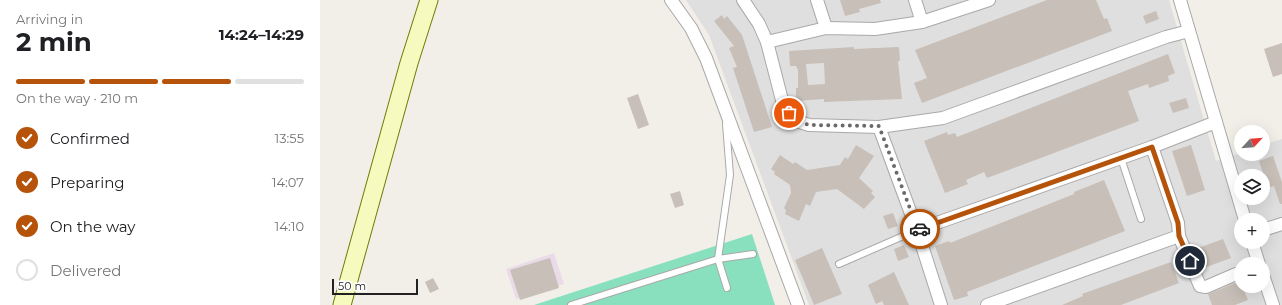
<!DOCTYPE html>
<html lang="en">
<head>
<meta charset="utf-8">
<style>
  body { margin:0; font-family:Montserrat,sans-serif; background:#f6f6f6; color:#202124; height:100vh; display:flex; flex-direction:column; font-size:15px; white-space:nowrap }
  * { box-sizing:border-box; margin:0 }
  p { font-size:13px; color:#757577 }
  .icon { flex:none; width:22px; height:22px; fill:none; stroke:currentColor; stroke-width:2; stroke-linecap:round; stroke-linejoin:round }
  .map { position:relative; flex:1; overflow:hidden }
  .drawer { display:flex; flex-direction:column; background:#fff; width:320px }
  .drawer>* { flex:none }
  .needle { width:26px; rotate:64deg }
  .buttons { position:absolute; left:914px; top:125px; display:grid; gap:8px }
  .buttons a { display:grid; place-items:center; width:36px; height:36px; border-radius:50%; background:#fff; box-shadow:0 4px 16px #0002; font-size:20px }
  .scale { position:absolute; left:12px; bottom:10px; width:86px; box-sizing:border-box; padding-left:4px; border:2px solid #222; border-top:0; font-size:11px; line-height:14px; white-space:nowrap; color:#222; -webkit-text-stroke:3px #fff; paint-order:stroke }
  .pin { position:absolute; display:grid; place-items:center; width:34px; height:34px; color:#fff; margin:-17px; border:2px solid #fff; border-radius:50%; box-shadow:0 1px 4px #0007 }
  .courier { position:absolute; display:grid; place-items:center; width:40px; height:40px; margin:-20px; border:3px solid #b45309; border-radius:50%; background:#fff; color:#222; box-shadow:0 1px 5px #0007 }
  .summary em { font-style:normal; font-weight:700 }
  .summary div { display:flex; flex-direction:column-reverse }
  .summary { display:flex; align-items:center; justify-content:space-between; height:68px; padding:0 16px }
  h1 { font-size:26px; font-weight:700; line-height:30px }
  .bar { display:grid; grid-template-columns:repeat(4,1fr); gap:6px 4px; align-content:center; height:48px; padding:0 16px }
  .bar i { height:5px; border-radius:3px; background:#e0e0e0 }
  .bar .on { background:#b45309 }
  .bar p { grid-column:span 4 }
  ol { padding:0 16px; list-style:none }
  li { display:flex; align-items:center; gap:12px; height:44px }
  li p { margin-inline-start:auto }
  li .icon { padding:4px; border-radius:50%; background:#b45309; color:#fff; stroke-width:4 }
  li:last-child { color:#757577 }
  li i { width:22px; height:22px; border:2px solid #e0e0e0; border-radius:50% }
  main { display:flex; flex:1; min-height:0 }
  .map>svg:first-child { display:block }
  .residential { fill:#e0dfdf; fill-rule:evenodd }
  .industrial { fill:#ebdbe8 }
  .pitch { fill:#88e0be }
  .building { fill:#c7bfb8; fill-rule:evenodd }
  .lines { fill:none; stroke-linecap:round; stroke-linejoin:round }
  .lane-casing { stroke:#a9a9a9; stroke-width:8 }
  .street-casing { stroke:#a9a9a9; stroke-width:14 }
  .secondary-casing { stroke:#707d05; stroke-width:19 }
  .lane { stroke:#fff; stroke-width:6 }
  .street { stroke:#fff; stroke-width:12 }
  .secondary { stroke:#f7fabf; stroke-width:17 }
  .done { stroke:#6b6a68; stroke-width:4; stroke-dasharray:0 7.2 }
  .route { stroke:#b45309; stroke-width:5 }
</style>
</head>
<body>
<main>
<section class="drawer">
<div class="summary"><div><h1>2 min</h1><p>Arriving in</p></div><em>14:24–14:29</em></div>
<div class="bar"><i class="on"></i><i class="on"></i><i class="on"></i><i></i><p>On the way · 210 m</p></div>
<ol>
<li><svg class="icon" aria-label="check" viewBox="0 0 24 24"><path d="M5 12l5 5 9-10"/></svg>Confirmed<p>13:55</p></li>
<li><svg class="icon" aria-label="check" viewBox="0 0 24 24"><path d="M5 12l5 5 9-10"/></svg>Preparing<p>14:07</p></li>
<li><svg class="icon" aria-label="check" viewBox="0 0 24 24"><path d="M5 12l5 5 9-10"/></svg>On the way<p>14:10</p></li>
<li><i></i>Delivered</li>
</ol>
</section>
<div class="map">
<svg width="962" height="305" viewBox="0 0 962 305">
  <rect width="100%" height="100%" fill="#f2efe9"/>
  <path class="residential" d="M366,0H849L896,161L921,153L943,154V145L962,139V305H489L389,35ZM921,176H943V198H921ZM921,220H943V242H921ZM921,264H943V286H921Z"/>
  <polygon class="industrial" points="234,253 244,284 196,299 186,269"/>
  <polygon class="pitch" points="432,234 455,305 214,305"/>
  <g class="building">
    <polygon points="520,0 560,0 561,3 539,9 540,12 525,16"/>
    <polygon points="727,0 776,0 784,19 787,18 792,31 602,103 594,83 607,78 595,50"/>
    <polygon points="836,11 839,19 826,24 823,16"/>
    <polygon points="402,15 404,19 407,16 422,35 452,127 434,132 413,68 417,67 409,48 414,46 394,21"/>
    <polygon points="962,43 962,74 953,77 944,49"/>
    <path d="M534,47V49L579,47L580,61H578L582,99L504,102V99L476,101V88H478V70L476,66H470L469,51ZM504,63L505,84L488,85L486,64Z"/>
    <polygon points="848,54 855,73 848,76 849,81 829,88 828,84 808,91 819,121 667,178 664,172 646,180 648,184 625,193 604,141 627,132 628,135 635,133 637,137"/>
    <polygon points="318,94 329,125 318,129 307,98"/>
    <polygon points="866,98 869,108 853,113 849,103"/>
    <polygon points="536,145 554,156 539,178 553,191 551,193 555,197 544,209 517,189 496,192 490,206 486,204 479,221 465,214 466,210 464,208 471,193 470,185 454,174 455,172 451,169 460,155 473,164 475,162 487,170 520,165 525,157 528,159"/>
    <polygon points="871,145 885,190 867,196 852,151"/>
    <polygon points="953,156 962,182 962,204 960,204 954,186 948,188 939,161"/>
    <polygon points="784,180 805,231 647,292 648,296 634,300 615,246 629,241 630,243 719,208 754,194 754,192"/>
    <polygon points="360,191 364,205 355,208 350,194"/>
    <polygon points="573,213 578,226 568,229 563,216"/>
    <polygon points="903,239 911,258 881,269 873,250"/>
    <polygon points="584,245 589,257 578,261 574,249"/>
    <polygon points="502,248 522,294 494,305 475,260"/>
    <polygon points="230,258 239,288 200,300 190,270"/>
    <polygon points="851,262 859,283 801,305 742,305 763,296 762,294"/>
    <polygon points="574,272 589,305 564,305 562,301 556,304 548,285"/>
    <polygon points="113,278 119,289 110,293 105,282"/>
    <polygon points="920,281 928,300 915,305 892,305 888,294"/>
  </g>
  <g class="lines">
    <defs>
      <g id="lane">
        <polyline points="406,124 410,175 398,259 407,288"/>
        <polyline points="801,158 821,219"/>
        <polyline points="519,264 597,230"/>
        <polyline points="251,305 398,259 433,254"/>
      </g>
      <g id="street">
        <polyline points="351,0 371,28 386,58 478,305"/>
        <polyline points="423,0 439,24 447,42 463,104 477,121 489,125 559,127 623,118 846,37 869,31"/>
        <polyline points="497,0 506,28"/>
        <polyline points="595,0 602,22"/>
        <polyline points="860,0 925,220"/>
        <polyline points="447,42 506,28 555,29 602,22 669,0"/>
        <polyline points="559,127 597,230 621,305"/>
        <polyline points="597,230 832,147 896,122"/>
        <polyline points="943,230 962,224"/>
        <polyline points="859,236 880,286 886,287 916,274"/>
        <polyline points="932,242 939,264"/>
        <polyline points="943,275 953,305"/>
        <polyline points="667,305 859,236 858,223 832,147"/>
      </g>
      <polyline id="secondary" points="22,305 89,63 109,0"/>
    </defs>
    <use href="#lane" class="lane-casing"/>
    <use href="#street" class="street-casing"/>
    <use href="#secondary" class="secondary-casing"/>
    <use href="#lane" class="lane"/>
    <use href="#street" class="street"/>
    <use href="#secondary" class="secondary"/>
  </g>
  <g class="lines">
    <polyline class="done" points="469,113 477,121 489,125 559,126 598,230 600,229"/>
    <polyline class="route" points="600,229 832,147 858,223 859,236 870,261"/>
  </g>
</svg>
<div class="buttons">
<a><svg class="needle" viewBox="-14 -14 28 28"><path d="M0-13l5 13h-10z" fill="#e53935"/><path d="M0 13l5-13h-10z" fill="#757577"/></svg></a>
<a><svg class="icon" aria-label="layers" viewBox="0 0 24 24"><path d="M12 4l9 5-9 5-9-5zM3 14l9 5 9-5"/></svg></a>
<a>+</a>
<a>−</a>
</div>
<div class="scale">50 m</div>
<div class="pin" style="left:469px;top:113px;background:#ea580c"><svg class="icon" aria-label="bag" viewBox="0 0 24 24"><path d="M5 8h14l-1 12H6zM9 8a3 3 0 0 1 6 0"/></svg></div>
<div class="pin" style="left:870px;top:261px;background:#1f2937"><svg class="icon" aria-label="home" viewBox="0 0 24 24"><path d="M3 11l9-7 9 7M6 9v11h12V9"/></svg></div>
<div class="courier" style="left:600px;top:229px"><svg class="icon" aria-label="car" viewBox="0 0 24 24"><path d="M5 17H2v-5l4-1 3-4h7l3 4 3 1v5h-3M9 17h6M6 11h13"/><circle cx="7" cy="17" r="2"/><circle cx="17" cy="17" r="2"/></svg></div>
</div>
</main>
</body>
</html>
